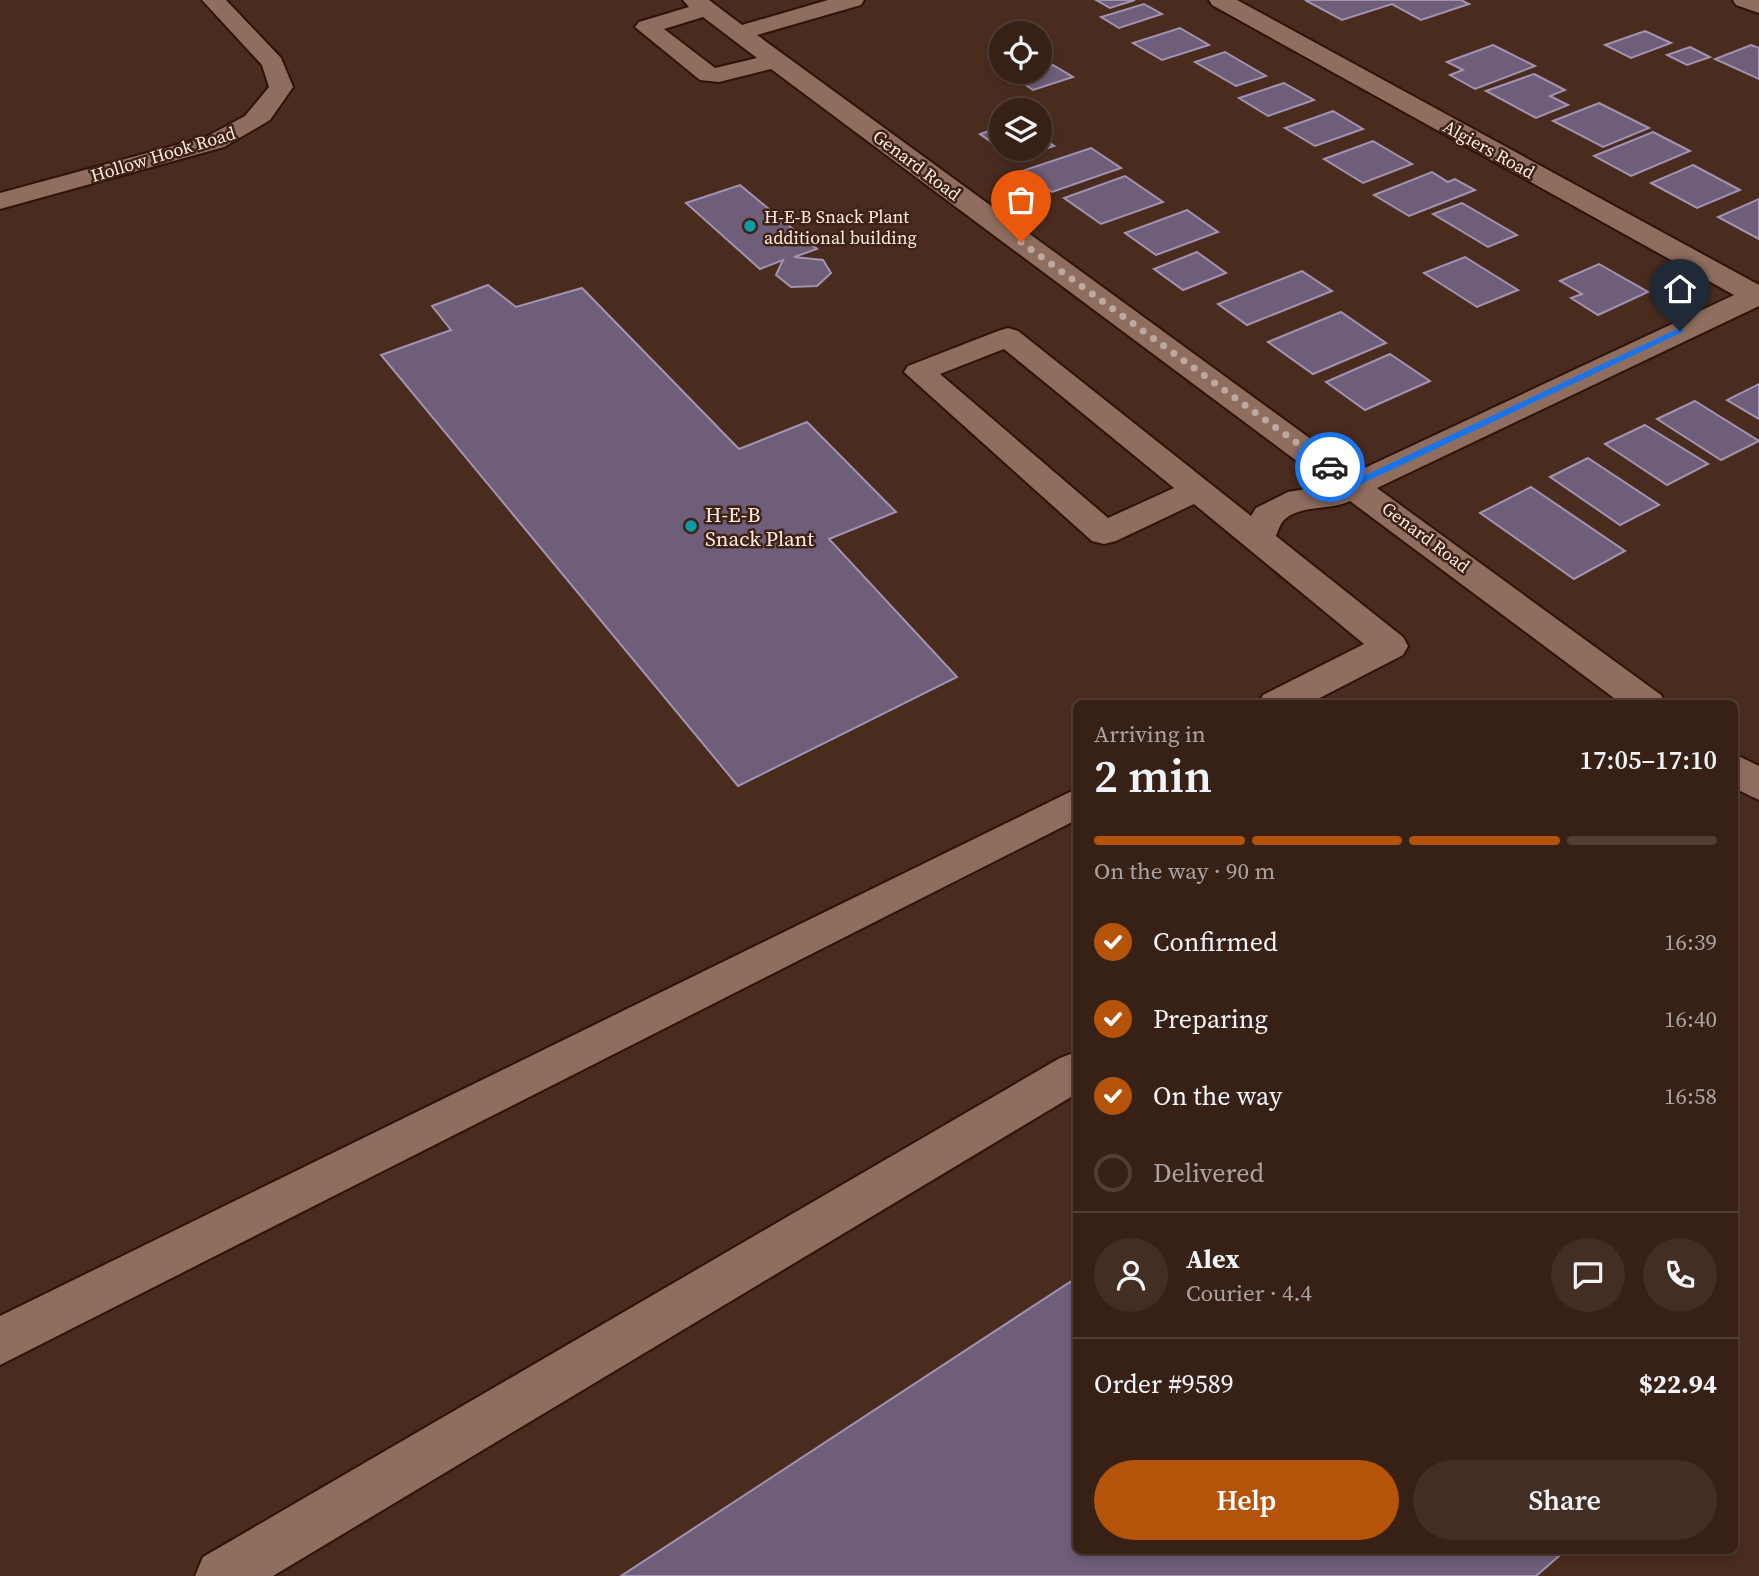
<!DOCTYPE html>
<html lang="en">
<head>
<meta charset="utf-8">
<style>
  body { margin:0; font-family:"Source Serif 4",serif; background:#422e23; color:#f1f3f6; height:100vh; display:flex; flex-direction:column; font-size:26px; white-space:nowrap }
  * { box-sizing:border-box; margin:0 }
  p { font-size:23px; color:#aaa3a1 }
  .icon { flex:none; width:38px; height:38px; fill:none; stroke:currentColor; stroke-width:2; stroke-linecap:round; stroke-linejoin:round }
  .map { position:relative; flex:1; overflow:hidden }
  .details { position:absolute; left:1073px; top:700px; width:665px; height:854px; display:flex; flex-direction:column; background:#372116; border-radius:10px; box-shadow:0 4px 10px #0003,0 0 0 2px #513e35 }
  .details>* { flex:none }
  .fabs { position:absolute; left:989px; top:21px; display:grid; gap:14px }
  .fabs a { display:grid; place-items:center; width:63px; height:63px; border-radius:50%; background:#372116; box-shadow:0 4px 10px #0003,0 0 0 2px #513e35; font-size:35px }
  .pin { position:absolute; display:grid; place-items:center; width:60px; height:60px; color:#fff; margin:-72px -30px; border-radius:50% 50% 50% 0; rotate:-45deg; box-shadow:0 0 7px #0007 }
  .pin .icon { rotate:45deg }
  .courier { position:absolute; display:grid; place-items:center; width:70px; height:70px; margin:-35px; border:5px solid #1a73e8; border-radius:50%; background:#fff; color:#222; box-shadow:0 2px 9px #0007 }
  .summary em { font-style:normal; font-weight:600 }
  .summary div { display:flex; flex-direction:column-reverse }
  .summary { display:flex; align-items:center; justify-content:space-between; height:119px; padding:0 21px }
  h1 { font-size:46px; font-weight:600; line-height:52px }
  .bar { display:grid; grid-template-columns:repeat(4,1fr); gap:10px 7px; align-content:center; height:84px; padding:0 21px }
  .bar i { height:9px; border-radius:5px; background:#513e35 }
  .bar .active { background:#b45309 }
  .bar p { grid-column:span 4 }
  .line { display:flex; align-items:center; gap:18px; padding:0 21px; border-top:2px solid #513e35 }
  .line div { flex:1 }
  .round { display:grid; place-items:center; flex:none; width:74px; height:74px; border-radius:37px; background:#422e23 }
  ol { padding:0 21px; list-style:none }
  li { display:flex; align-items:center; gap:21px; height:77px }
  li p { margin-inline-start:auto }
  li .icon { padding:7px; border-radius:50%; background:#b45309; color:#fff; stroke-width:4 }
  li:last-child { color:#aaa3a1 }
  li i { width:38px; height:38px; border:4px solid #513e35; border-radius:50% }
  .action { display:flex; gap:14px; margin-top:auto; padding:14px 21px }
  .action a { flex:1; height:80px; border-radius:42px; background:#b45309; color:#fff; font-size:28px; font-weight:600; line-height:80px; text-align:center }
  .action a+a { background:#422e23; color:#f1f3f6 }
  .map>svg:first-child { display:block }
  .building { fill:#6e5e79; stroke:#a492b2; stroke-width:2 }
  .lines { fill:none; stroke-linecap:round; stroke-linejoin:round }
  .minor-casing { stroke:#2e1306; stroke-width:4 }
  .minor { fill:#906e5f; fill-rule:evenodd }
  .route { fill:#1a73e8 }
  .done { stroke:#bda99f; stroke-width:7; stroke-dasharray:0 12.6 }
  .culture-dot { fill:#0f9aa8; stroke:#3e2214; stroke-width:2.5 }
  .labels { text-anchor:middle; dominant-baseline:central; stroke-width:5; stroke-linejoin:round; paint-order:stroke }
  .far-street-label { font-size:18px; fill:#fcece5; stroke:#3e2214 }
  .far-poi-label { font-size:18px; fill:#fcece5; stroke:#3e2214; text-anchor:start }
  .poi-label { font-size:21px; fill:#fcece5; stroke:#3e2214; text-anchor:start }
</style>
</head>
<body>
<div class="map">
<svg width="1759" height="1576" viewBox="0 0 1759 1576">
  <rect width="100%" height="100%" fill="#492c1e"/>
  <g class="building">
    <polygon points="1096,0 1135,0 1110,8"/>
    <polygon points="1305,0 1461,0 1469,4 1421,20 1392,4 1342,20"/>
    <polygon points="1144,4 1162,14 1119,28 1101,17"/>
    <polygon points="1180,28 1209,45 1162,60 1133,43"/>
    <polygon points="1645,31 1671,43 1631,58 1605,45"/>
    <polygon points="1493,45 1535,66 1475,89 1450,75 1463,70 1447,62"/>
    <polygon points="1751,45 1759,48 1759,79 1715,59"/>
    <polygon points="1690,47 1710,57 1687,65 1667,55"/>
    <polygon points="1225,52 1266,76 1236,86 1195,62"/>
    <polygon points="1053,65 1073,77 1033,90 1014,77 1040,72 1040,69"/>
    <polygon points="1534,74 1565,90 1550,96 1568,105 1536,118 1486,91"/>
    <polygon points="1284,83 1314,100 1268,116 1239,98"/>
    <polygon points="1599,103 1649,128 1603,147 1553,121"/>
    <polygon points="1333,111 1363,129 1315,146 1285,128"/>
    <polygon points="1001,127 1001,149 1040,149 1040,136 1054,146 1015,159 980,134"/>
    <polygon points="1653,132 1690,151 1631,176 1594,156"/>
    <polygon points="1373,141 1412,164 1363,183 1324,159"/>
    <polygon points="1091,148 1121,168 1052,192 1022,171"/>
    <polygon points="1693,165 1740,190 1697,208 1651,183"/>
    <polygon points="1432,172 1448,182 1455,179 1475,190 1409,216 1374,195"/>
    <polygon points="1125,176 1163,202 1101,224 1064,198"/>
    <polygon points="740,185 817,249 794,257 823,260 831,273 817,286 791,287 776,275 783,260 760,269 686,203"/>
    <polygon points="1759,199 1759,239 1718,217"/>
    <polygon points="1462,203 1517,235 1488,247 1433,214"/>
    <polygon points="1187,210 1218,232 1156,255 1125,233"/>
    <polygon points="1197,252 1226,273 1183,290 1154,269"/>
    <polygon points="1465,257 1518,290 1477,307 1424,273"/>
    <polygon points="1599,264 1648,292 1598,315 1571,298 1582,294 1560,281"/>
    <polygon points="1302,271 1332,291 1247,325 1218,304"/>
    <polygon points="488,285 516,307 582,288 739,449 807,422 896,512 829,539 957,677 738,786 381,355 451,330 432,306"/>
    <polygon points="1341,312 1386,343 1313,374 1268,342"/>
    <polygon points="1390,354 1430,381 1365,410 1326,382"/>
    <polygon points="1759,384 1759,419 1727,400"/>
    <polygon points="1695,401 1759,441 1721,460 1657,419"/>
    <polygon points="1645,425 1708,464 1667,485 1605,444"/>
    <polygon points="1588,458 1659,505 1620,525 1550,477"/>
    <polygon points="1531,487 1625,551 1574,579 1480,513"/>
    <polygon points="1076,1278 1076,1550 1566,1550 1536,1576 621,1576"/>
  </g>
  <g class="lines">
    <defs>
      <g id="minor">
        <polygon points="202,0 226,0 281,58 293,87 270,120 224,147 0,209 0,193 206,137 245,116 269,87 262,65"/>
        <path d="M683,0H709L742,25L828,0H864L861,5L757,35L1356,472L1734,295L1212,5L1209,0H1237L1759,285V306L1377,488L1661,695L1666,704H1622L1350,501C1329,511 1301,504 1284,520C1280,524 1278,531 1276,536L1403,637L1408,646L1403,655L1308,704H1258L1263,695L1364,644L1194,504L1116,541L1104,544L1092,541L904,372L908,366L998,331L1008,328L1018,331L1251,516L1256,508L1288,492L1329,485L771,69L719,82L700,80L635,27L639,22L689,7ZM703,17L757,58L715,68L664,29ZM1004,349L1174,488L1108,518L940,374Z"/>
        <polygon points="1733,0 1759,0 1759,13 1736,5"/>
        <polygon points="1734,754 1759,766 1759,800 1734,788"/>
        <polygon points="1076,789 1076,820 0,1365 0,1316"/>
        <polygon points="1076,1052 1076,1094 273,1576 195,1576 203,1557 1060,1058"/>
      </g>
    </defs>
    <use href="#minor" class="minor-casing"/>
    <use href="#minor" class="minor"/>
  </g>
  <polygon class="route" points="1677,329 1685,331 1357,486 1350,486 1326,467 1334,465 1355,480"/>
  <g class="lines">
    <polyline class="done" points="1021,242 1330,467"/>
  </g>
  <g class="culture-dot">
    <circle cx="750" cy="226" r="7"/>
    <circle cx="691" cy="526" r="7"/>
  </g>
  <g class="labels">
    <g class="far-street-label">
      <text transform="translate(1489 149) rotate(29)">Algiers Road</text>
      <text transform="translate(163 154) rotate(-17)">Hollow Hook Road</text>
      <text transform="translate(917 165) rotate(37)">Genard Road</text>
      <text transform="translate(1426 537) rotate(37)">Genard Road</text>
    </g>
    <g class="far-poi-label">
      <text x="764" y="216">H-E-B Snack Plant<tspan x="764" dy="21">additional building</tspan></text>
    </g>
    <g class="poi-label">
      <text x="705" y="514">H-E-B<tspan x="705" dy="24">Snack Plant</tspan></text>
    </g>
  </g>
</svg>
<div class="fabs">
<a><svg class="icon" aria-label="locate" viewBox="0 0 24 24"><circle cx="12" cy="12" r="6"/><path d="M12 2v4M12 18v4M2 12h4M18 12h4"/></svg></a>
<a><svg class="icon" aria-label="layers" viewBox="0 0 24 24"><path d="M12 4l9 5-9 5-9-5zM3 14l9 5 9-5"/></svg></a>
</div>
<div class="pin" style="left:1021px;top:242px;background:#ea580c"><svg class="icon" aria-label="bag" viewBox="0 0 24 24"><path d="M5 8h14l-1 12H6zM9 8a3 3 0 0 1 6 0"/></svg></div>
<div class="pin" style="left:1680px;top:331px;background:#1f2937"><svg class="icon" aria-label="home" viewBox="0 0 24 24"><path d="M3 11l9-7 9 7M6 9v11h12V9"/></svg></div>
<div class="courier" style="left:1330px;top:467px"><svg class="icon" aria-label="car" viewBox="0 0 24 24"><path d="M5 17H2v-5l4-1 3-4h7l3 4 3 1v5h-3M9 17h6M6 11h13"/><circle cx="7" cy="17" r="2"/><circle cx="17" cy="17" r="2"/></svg></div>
<section class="details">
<div class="summary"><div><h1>2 min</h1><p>Arriving in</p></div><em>17:05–17:10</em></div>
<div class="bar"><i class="active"></i><i class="active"></i><i class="active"></i><i></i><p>On the way · 90 m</p></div>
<ol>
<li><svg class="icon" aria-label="check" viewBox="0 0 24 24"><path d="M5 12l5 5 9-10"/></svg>Confirmed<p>16:39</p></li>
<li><svg class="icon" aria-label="check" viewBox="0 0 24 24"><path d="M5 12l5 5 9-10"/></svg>Preparing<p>16:40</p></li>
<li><svg class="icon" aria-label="check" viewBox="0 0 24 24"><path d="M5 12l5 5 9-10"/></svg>On the way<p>16:58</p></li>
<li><i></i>Delivered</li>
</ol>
<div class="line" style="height:126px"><a class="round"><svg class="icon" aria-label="person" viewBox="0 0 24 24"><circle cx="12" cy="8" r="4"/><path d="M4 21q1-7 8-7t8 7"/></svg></a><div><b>Alex</b><p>Courier · 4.4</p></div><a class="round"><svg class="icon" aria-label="chat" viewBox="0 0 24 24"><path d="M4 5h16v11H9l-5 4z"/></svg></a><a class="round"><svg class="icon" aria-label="phone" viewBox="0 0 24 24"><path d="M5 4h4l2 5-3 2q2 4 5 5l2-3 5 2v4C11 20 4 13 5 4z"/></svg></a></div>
<div class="line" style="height:91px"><div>Order #9589</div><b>$22.94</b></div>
<div class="action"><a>Help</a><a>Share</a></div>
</section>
</div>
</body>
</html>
